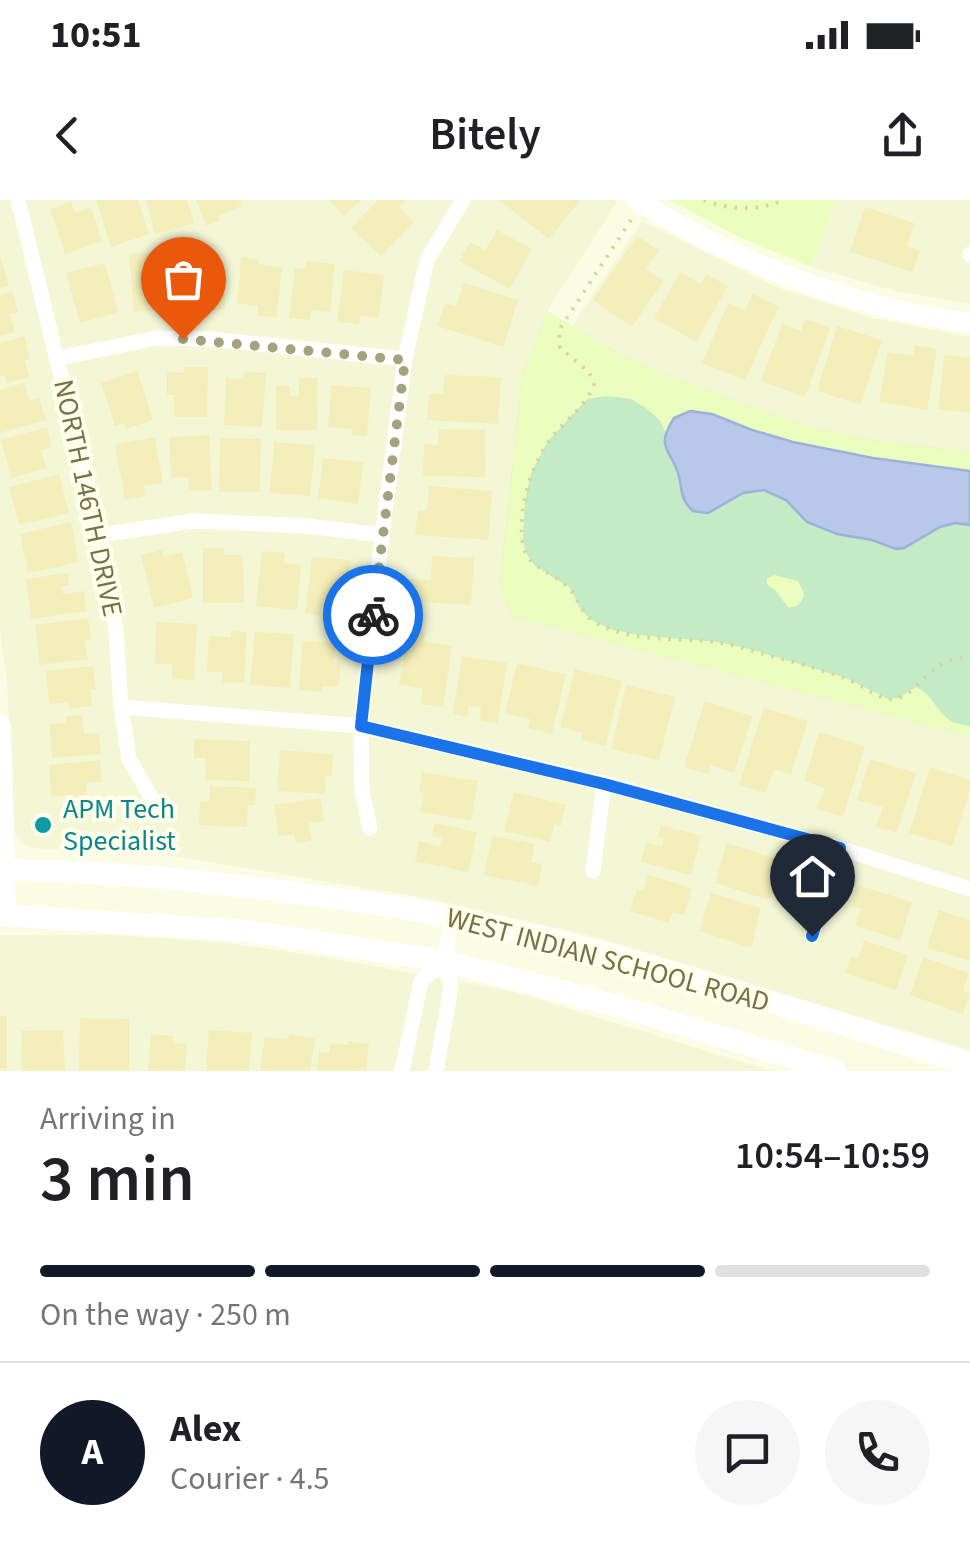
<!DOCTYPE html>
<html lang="en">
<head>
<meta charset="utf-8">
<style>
  body { margin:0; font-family:"Source Sans 3",sans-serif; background:#f6f6f6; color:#202124; height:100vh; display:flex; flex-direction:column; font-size:38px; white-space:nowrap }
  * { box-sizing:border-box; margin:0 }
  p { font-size:32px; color:#757577 }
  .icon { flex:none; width:55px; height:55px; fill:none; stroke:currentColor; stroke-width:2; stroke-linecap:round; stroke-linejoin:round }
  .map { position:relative; height:871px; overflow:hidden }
  .sheet { display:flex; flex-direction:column; background:#fff; flex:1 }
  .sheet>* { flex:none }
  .pin { position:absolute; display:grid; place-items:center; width:85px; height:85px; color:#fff; margin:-102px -42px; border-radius:50% 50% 50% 0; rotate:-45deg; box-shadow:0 0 10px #0007 }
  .pin .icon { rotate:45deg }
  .courier { position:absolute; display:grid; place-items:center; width:100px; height:100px; margin:-50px; border:8px solid #1a73e8; border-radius:50%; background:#fff; color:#222; box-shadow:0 2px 12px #0007 }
  .overview em { font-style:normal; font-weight:600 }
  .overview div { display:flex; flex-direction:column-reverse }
  .overview { display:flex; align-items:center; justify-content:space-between; height:170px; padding:0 40px }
  h1 { font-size:65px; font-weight:600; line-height:75px }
  .bar { display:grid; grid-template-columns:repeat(4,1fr); gap:15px 10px; align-content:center; height:120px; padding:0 40px }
  .bar i { height:12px; border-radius:8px; background:#e0e0e0 }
  .bar .selected { background:#111827 }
  .bar p { grid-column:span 4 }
  .line { display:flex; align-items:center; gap:25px; padding:0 40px; border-top:2px solid #e0e0e0 }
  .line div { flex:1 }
  .round { display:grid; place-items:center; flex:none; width:105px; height:105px; border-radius:52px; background:#f6f6f6 }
  .status { display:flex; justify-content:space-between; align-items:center; height:70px; padding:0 50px; background:#fff; direction:ltr }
  .status svg { height:28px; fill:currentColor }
  header { display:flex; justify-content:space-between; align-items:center; height:130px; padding:0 40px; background:#fff; font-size:45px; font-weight:600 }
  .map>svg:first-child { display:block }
  .residential { fill:#f4f7d5 }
  .green { fill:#c2ebc6 }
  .sand { fill:#ebfebd }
  .water { fill:#b7c8e8; stroke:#9db1da; stroke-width:2.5 }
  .building { fill:#f4efba }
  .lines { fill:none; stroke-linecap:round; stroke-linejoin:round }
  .path { stroke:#d9d39d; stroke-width:4; stroke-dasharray:2.5 8; stroke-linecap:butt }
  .minor { stroke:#fff; stroke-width:15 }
  .tertiary { stroke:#fff; stroke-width:20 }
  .secondary { stroke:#fff; stroke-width:22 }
  .done { stroke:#a5a27f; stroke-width:10; stroke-dasharray:0 18 }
  .route { stroke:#1a73e8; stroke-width:12 }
  .culture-dot { fill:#0f9aa8; stroke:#fdffeb; stroke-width:4 }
  .labels { text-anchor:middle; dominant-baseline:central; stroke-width:9; stroke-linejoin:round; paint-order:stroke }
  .street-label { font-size:28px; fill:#777148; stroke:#fdffeb }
  .culture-label { font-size:28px; fill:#0d838f; stroke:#fdffeb; text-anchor:start }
</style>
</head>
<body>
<div class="status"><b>10:51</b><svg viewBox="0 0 49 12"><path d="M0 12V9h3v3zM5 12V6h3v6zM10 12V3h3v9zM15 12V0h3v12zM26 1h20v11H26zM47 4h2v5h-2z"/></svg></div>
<header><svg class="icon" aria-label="back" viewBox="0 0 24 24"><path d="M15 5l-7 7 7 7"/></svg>Bitely<svg class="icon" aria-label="share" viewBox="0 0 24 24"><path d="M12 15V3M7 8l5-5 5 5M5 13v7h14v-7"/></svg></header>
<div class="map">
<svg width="970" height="871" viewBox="0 0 970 871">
  <rect width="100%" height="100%" fill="#fafde4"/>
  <g class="residential">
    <polygon points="0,0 614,0 617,2 547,111 522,177 885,512 970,536 970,850 595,737 426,698 155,653 78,651 33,648 25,644 16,636 14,628 7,480 0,431"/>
    <polygon points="836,0 970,0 970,104 895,91 811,67"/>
    <polygon points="642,21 776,87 873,118 970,137 970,252 863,239 802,225 687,183 628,159 572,126"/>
    <polygon points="0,735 115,735 228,743 329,758 511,791 772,871 0,871"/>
  </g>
  <polygon class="green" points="547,111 628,159 687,183 802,225 863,239 970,252 970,536 512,416 500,384 522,177"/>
  <g class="sand">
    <polygon points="669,0 836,0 811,67 737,36"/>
    <path d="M547,111L628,159L687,183L802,225L863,239L970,252V271L873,258L793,242L698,211L674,218L666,234L660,220L646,208L631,199L606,196L587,199L548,241L531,273L525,301L523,338L525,351L534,365L570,388L579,407L591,420L610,429L638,435L716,442L742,447L846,478L888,499L899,498L916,487C933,494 937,514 953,522C958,524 964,525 970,526V536L512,416L500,384L522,177Z"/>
    <path d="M775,375L798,381L804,394C803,402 796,409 788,407L775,390L767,384V378Z"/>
  </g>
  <path class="water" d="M690,211L712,214L752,230L793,242L873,258L970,271V325L955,323L940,327L904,348L896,349L872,340L837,334L807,322L786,300L764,290L743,293L708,313L693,311C679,299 683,289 678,273C670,248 655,248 674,218Z"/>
  <g class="building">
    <polygon points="96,0 138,0 149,34 111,47"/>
    <polygon points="146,0 187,0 194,23 155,34"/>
    <polygon points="196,0 239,0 242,6 218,16 220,20 206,26"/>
    <polygon points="329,0 361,0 344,16"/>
    <polygon points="378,0 403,0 405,2 399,7 414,22 381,56 351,28"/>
    <polygon points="499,0 576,0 579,2 549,39"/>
    <polygon points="71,2 75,13 91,7 102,41 65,54 50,9"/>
    <polygon points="865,7 914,23 907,46 920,51 913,72 850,52"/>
    <polygon points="497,30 532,49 510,89 459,61 470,42 485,50"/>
    <polygon points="637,36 659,50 646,69 663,81 632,127 593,100"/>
    <polygon points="170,51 174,96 156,97 157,110 134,112 129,54"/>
    <polygon points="219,54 226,109 203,112 202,104 185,106 180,60"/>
    <polygon points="0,55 9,86 0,88"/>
    <polygon points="241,57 258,59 258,64 282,67 277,117 257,116 258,106 237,103"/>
    <polygon points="306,61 335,64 330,112 311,110 310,120 289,118 295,68 305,69"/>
    <polygon points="105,63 118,112 80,123 66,73"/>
    <polygon points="344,70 384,75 379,118 360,116 359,124 337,122"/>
    <polygon points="680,72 701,84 706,74 728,86 696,142 654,118"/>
    <polygon points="464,83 518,100 503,147 437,126 445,104 456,107"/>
    <polygon points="12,91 18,112 10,114 15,132 0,136 0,95"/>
    <polygon points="752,94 779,106 745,180 702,163 728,103 745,111"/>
    <polygon points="805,119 830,128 805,197 761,181 782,124 801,131"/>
    <polygon points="837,126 882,140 861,205 817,191"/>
    <polygon points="24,136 30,159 25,160 29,177 7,183 5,175 0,177 0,143"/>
    <polygon points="915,145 937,149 927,210 879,202 888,152 913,156"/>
    <polygon points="944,155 970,158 970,213 938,209"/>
    <polygon points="184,167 208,167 207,217 174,217 174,195 167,195 167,172 184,173"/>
    <polygon points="137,171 153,220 126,229 124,223 115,226 101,183"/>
    <polygon points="244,172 266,173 262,227 224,225 226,178 243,179"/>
    <polygon points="444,175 501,177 498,224 427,220 429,194 443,194"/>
    <polygon points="299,178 318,178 317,230 276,230 276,185 290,186 290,196 299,196"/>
    <polygon points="24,183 30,201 39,198 46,220 0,233 0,190"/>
    <polygon points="331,185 371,188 367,236 351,235 352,229 328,227"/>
    <polygon points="47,227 52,247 41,250 46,268 11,278 1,240"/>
    <polygon points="439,229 486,230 485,277 423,276 424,244 438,245"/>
    <polygon points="209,235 212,290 189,291 188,277 171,278 169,237"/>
    <polygon points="155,237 163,283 144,286 145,296 125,300 115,245"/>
    <polygon points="220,238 261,239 260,292 219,292"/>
    <polygon points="274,242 315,245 310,296 270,293"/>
    <polygon points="323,258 363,262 358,304 318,298"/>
    <polygon points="59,274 69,313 19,325 9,287"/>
    <polygon points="429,286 492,291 488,340 415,335 418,310 427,311"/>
    <polygon points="71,322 79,362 28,373 20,334"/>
    <polygon points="203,348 224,348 224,355 243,355 244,403 203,403"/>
    <polygon points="162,350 163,357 182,352 193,398 154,408 141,355"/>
    <polygon points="262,351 285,353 284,363 301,365 297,410 256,406"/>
    <polygon points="432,356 474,358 471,405 408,401 409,379 431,380"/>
    <polygon points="312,357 350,360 345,410 321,407 320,416 305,413"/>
    <polygon points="68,373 69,385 61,386 63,394 84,391 87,411 31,419 26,379"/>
    <polygon points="88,418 91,439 85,440 88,459 40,465 35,425"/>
    <polygon points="156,422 197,424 194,480 172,479 172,464 155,464"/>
    <polygon points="408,429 425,432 423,441 452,446 443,507 421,504 423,489 399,485"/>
    <polygon points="231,431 247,432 244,483 222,482 223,472 207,472 209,436 231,437"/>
    <polygon points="255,432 294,434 290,488 250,485"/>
    <polygon points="302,441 336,443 334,463 341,463 339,487 322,486 322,492 299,490"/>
    <polygon points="462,456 507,463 498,523 480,520 481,508 469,506 467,517 453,514"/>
    <polygon points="517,463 566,474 552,534 528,528 530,519 505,514"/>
    <polygon points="93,466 96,489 91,490 92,506 69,509 69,502 49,504 46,471"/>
    <polygon points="575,469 622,481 605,546 581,540 583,533 560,527"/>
    <polygon points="626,485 675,497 659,560 611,549"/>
    <polygon points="705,501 752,516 734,573 711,565 708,574 684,567"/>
    <polygon points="764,508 808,521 791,575 774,569 766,593 739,585"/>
    <polygon points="82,515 84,534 99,533 101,554 52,558 49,524 66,523 66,516"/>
    <polygon points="819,532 865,546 843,617 817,609 824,588 804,581"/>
    <polygon points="194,539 250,541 249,581 205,580 206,558 194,558"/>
    <polygon points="280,550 333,554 332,576 326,575 325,594 277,591"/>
    <polygon points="870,559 916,573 897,633 876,627 883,607 857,600"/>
    <polygon points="100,560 102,582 86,583 88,602 71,604 70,595 51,597 49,565"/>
    <polygon points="930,567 970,580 970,590 952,646 909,633"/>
    <polygon points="422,572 478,581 471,621 420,612 424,593 419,592"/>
    <polygon points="210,586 256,588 255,605 248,605 247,627 199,625 200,602 209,602"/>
    <polygon points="514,592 566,605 561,626 554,624 550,642 504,631"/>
    <polygon points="320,598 324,621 309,623 312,640 296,643 294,634 279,636 274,605"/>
    <polygon points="435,623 477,632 468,672 415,661 419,641 440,646 442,638 432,636"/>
    <polygon points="661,625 701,636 691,675 641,662 646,642 662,646 664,639 658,637"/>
    <polygon points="492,636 535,644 531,662 542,664 538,686 484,675"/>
    <polygon points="727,643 785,661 769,700 715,683"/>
    <polygon points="648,675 692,688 684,715 673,712 669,723 630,711 637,689 643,691"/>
    <polygon points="858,685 912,702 900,740 855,726 861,709 851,706"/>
    <polygon points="711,693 761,708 751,748 699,731"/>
    <polygon points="939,710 970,720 970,761 927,748"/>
    <polygon points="864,740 908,755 896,790 845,773 851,756 858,759"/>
    <polygon points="923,757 969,773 963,791 970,793 963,814 910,795"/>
    <rect x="0" y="816" width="7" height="53"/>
    <polygon points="80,818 129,819 129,871 79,871"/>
    <polygon points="63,830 65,871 22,871 21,831"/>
    <polygon points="209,830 252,833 249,871 206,871"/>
    <polygon points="151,834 173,836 173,843 187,844 185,871 148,871"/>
    <polygon points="289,834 315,838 310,871 260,871 265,837 288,840"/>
    <polygon points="348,841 369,844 366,871 317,871 319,852 329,853 330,843 348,845"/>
  </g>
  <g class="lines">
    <g class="path">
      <path d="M704,0C727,10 760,11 783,0"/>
      <path d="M631,20L559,130L560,148L589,172L594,184C588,203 570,217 557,231C532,259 517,307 523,345C528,368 550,371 566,385C578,395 579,411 593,421C624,441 669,438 704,441C722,442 739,446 756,452C785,460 815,467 844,478C858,483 870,493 884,498C893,501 898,499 906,495C930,475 936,459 970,457"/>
    </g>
    <g class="minor">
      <polyline points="18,0 100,335 116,431 121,507 129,559 150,595"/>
      <polyline points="970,55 970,54"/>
      <polyline points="59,158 157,138 210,139 405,159"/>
      <polyline points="100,335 193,321 307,326 382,335"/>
      <polyline points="121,507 361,526 604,583 839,648 970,689"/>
      <polyline points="370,628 362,592 361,526 382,335 405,159 427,60 463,0"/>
      <polyline points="593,671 604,583"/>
      <polyline points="812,736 839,648"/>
      <polyline points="402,871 421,781 444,761"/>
      <polyline points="436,871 451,787 444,761 452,717"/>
    </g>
    <path class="tertiary" d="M637,0C736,63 854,108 970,123"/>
    <g class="secondary">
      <polyline points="0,526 5,715"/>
      <path d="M0,670C96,671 192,679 287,692C342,699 398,706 452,717C628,753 799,812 970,864"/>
      <polyline points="0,715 246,731 444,761 621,807 836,871"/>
    </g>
  </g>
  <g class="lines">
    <polyline class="done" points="183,139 405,160 373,415"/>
    <polyline class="route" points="373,415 361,526 604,584 840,648 812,736"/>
  </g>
  <circle class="culture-dot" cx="43" cy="625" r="10"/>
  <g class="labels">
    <g class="street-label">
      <text transform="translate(88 298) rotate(78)">NORTH 146TH DRIVE</text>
      <text transform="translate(608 760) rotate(15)">WEST INDIAN SCHOOL ROAD</text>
    </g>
    <g class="culture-label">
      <text x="63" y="609">APM Tech<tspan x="63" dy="32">Specialist</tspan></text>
    </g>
  </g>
</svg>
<div class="pin" style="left:183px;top:139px;background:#ea580c"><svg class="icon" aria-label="bag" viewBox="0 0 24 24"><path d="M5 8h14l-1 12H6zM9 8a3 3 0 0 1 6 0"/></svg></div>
<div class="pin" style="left:812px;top:736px;background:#1f2937"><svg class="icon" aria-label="home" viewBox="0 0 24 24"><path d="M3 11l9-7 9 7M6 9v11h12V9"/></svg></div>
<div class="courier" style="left:373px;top:415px"><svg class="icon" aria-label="bike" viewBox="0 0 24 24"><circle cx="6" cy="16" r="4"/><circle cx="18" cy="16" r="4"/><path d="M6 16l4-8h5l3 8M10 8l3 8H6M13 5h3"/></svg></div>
</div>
<section class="sheet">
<div class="overview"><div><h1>3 min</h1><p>Arriving in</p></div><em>10:54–10:59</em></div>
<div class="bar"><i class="selected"></i><i class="selected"></i><i class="selected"></i><i></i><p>On the way · 250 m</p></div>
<div class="line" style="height:180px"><b class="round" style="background:#111827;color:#fff">A</b><div><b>Alex</b><p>Courier · 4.5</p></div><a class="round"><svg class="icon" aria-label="chat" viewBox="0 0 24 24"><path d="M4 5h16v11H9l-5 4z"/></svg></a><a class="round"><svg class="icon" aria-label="phone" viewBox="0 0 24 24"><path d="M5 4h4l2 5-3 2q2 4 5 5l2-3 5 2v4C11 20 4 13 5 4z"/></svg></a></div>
</section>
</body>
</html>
